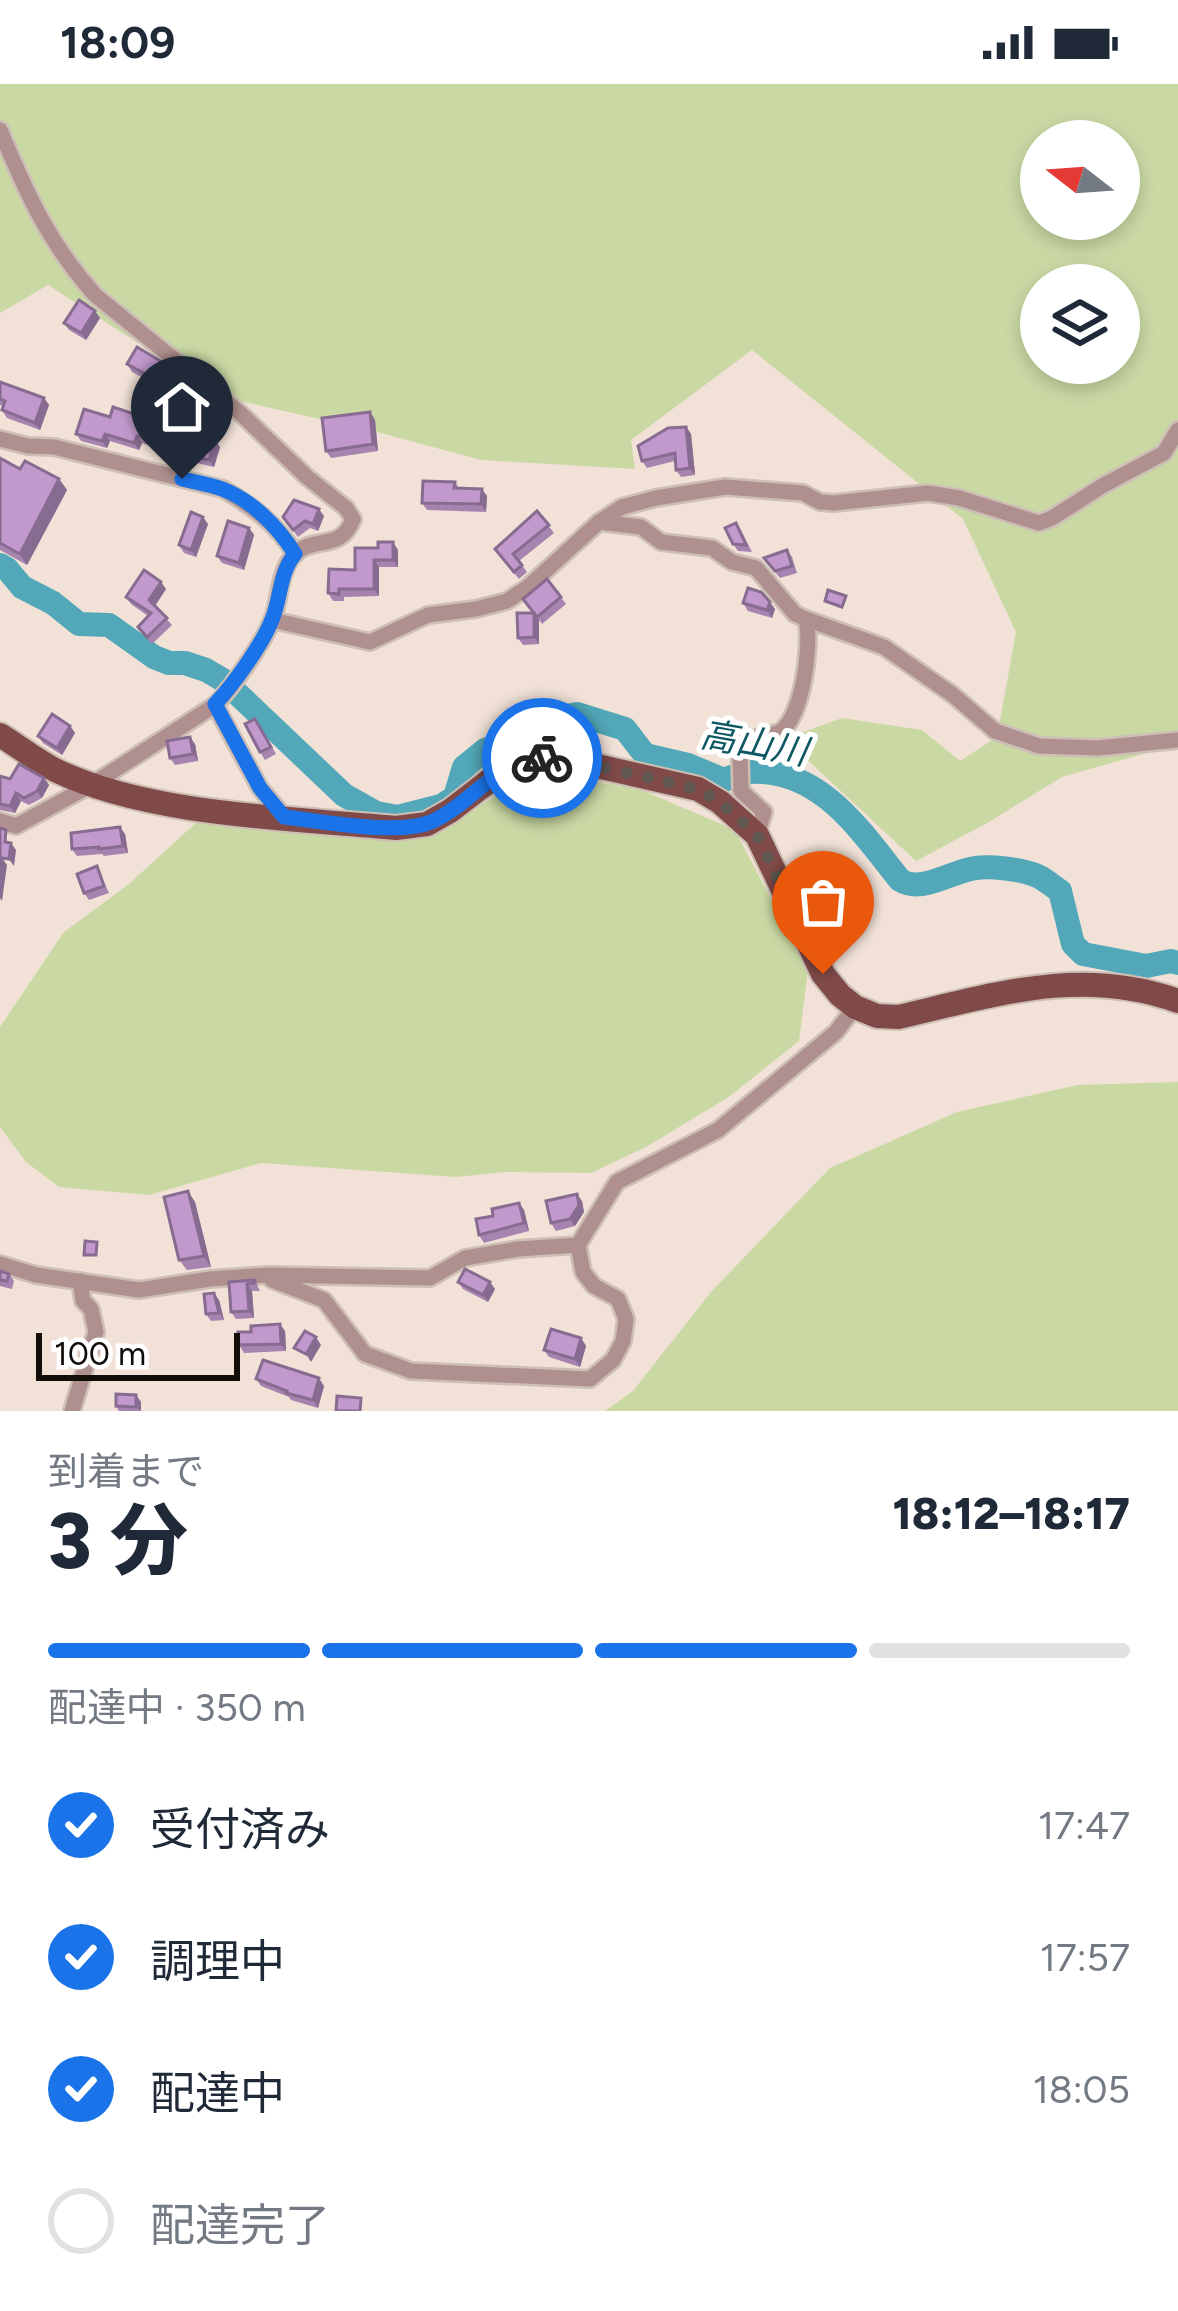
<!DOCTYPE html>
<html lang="ja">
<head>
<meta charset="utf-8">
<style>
  body { margin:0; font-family:Figtree,"Noto Sans JP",sans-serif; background:#f6f6f7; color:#1f2937; height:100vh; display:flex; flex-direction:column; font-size:45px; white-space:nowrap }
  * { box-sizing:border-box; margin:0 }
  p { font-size:39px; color:#747a83 }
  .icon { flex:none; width:66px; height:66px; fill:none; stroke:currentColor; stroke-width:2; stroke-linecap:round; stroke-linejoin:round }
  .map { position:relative; height:1327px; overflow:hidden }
  .details { display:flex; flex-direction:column; background:#fff; flex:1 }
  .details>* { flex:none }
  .needle { width:78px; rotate:287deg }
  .tools { position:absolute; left:1020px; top:36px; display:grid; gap:24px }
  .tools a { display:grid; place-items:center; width:120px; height:120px; border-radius:50%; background:#fff; box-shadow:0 6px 18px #0003; font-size:60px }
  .scale { position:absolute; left:36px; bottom:30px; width:204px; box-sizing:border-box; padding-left:12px; border:6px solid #120d09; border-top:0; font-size:33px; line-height:42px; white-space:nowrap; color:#120d09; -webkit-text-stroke:9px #fff; paint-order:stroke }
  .pin { position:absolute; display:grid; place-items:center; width:102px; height:102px; color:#fff; margin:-123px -51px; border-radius:50% 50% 50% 0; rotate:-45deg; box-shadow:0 0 12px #0007 }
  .pin .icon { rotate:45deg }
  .courier { position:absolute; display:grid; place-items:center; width:120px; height:120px; margin:-60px; border:9px solid #1a73e8; border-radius:50%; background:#fff; color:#222; box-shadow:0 3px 15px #0007 }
  .overview em { font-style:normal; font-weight:800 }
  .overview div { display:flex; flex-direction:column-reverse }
  .overview { display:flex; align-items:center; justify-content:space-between; height:204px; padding:0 48px }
  h1 { font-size:78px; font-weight:800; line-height:90px }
  .bar { display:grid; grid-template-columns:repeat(4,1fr); gap:18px 12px; align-content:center; height:144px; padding:0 48px }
  .bar i { height:15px; border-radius:9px; background:#e0e1e3 }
  .bar .active { background:#1a73e8 }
  .bar p { grid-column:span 4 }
  ol { padding:0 48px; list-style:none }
  li { display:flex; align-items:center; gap:36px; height:132px }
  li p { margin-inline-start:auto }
  li .icon { padding:12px; border-radius:50%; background:#1a73e8; color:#fff; stroke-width:4 }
  li:last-child { color:#747a83 }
  li i { width:66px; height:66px; border:6px solid #e0e1e3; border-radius:50% }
  .status { display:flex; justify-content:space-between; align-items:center; height:84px; padding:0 60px; background:#fff; direction:ltr }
  .status svg { height:33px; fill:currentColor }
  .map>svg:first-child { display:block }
  .green { fill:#cad9a4; fill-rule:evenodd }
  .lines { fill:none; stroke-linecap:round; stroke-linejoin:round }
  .river { stroke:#52a8b8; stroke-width:24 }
  .street-casing { stroke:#cdbfb5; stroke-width:20 }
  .primary-casing { stroke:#cdbfb5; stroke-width:28 }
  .street { stroke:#af908e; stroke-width:15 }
  .primary { stroke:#7f4a48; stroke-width:24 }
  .wall { fill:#a784b0 }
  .shaded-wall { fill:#886b90 }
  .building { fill:#c299cd; stroke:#886b90; stroke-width:3 }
  .done { stroke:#605751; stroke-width:12; stroke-dasharray:0 21.6 }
  .route { stroke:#1a73e8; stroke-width:15 }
  .labels { text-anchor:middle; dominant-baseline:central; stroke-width:10; stroke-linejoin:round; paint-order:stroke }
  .water-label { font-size:36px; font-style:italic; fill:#0e5864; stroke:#fff }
</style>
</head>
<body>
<div class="status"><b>18:09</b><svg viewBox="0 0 49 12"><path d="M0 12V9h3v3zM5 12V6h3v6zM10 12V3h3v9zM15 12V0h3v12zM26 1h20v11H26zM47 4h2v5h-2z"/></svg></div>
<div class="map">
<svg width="1178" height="1327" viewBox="0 0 1178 1327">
  <rect width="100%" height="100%" fill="#f1e1d6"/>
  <g class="green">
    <path d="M0,0H1178V660L1062,693L989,738L916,777L785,655L842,634L922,646L960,677L997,653L1016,548L963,435L752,266L631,356L635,385L481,376L377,348L222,313L48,201L0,229ZM1041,57H1119V135H1041ZM1041,201H1119V279H1041Z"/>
    <polygon points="535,689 637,704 735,746 808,886 799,957 730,1012 648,1062 591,1089 504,1088 456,1093 261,1079 149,1111 59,1103 26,1078 0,1043 0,943 64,848 129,800 200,735 320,748 430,751"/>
    <polygon points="1178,998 1178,1327 605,1327 633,1307 711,1208 830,1084 957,1028 1078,1001"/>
  </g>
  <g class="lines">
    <path class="river" d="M0,481L7,485L22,503L53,519L79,540L109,541L154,573L169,579H185L206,586L223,596L344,711L376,729L398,733L441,722L455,713L464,683L485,666L520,655L543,637L577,630L625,645L645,671L688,681L724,696C732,693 743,688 751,688C821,684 862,749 900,796C922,810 951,787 976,784C991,782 1020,785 1035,791C1044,794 1052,802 1060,807L1073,860L1083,870L1146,882L1171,877L1178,879"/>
    <defs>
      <g id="street">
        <path d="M0,46C27,110 48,158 95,211L239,328L307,393L346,424L353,435C341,469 312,450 293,472C279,488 280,515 273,534C263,559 234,601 215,621L93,700L16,742L0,737"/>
        <path d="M0,355L28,362L54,363L223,405C253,423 277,440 295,470"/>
        <path d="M599,438L641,443L661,458L712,464L732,478L756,484L795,530L806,535C812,560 803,631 781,647C773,652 760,651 752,656C747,660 744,666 740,672L741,707L764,728L757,751"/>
        <polyline points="806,535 884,563 953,611 995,647 1039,662 1098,664 1178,656"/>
        <polyline points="272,536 370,558 428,531 476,525 507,517 528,503 599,438 622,423 656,414 725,403 803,409 820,418 834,419 928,409 959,414 1039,439 1052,434 1102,402 1164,369 1178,346"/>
        <polyline points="215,621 260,704 284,733"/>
        <polyline points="0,1180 36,1191 139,1206 210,1195 268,1191 430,1194 465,1174 518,1165 578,1161 617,1098 718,1046 836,948 855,923"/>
        <polyline points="272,1196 324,1216 365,1270 411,1287 590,1295 613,1276 623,1257 626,1235 618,1215 594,1202 583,1188 578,1161"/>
        <polyline points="72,1327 96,1248 91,1225 83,1217 80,1197"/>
      </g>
      <path id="primary" d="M0,651C18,662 36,676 55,686C150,732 291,734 396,744L427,740L450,727L511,680L535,674H562L698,705L720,718L757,751L823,890L840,911L855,923L877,932L898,933C994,911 1081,882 1178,917"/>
    </defs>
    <use href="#street" class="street-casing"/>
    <use href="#primary" class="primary-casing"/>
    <use href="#street" class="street"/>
    <use href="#primary" class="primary"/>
  </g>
  <g class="wall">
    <polygon points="100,234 86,256 69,246 64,239"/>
    <polygon points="162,278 167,285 158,302 132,288 127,280"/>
    <polygon points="0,298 44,314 49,321 40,346 7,334 2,326 4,322 0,321"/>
    <polygon points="370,328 375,336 378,367 331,374 326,367"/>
    <polygon points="110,333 147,340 152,348 148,361 142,359 139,366 110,357 107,364 81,357 76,350"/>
    <polygon points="686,343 691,350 695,391 681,393 676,386 675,377 647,384 642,377"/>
    <polygon points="220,363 214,383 188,377 183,370"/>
    <polygon points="0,374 20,385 59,395 67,406 27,481 0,466"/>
    <polygon points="455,398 459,404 487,412 486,428 427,426 422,419"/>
    <polygon points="537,427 554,449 519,477 527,488 519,495 495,465"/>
    <polygon points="324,432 318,447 310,444 298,453 283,433"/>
    <polygon points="736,439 741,446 752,468 738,467 733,460"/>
    <polygon points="208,440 196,473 184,469 179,461"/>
    <polygon points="249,444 254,451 244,486 222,479 217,472"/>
    <polygon points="355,464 398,466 398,483 379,483 379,512 344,513 344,517 333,517 328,509 355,486"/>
    <polygon points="787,466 792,473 797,489 780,494 764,474"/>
    <polygon points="547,495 566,520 542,540 537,533 539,536 539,560 523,561 518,554 533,529"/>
    <polygon points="166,505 155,522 172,541 152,560 138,543 148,532 131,520 126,513"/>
    <polygon points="743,519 775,525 772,534 748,527"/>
    <polygon points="70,642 75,649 62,671 43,659 38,652"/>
    <polygon points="260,642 276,670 265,676 260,668"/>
    <polygon points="195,660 198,677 175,681 170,674"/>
    <polygon points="0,692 10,695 44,694 49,701 42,714 29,721 21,717 15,729 0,726"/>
    <polygon points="125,750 128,769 104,772 102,770 77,772 72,765"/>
    <polygon points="97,782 109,809 89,816 84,809"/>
    <polygon points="582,1117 584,1128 575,1142 556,1147 551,1139"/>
    <polygon points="195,1118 211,1183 187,1186 179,1176"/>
    <polygon points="524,1126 529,1147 484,1159 479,1151"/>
    <polygon points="0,1187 9,1190 14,1197 12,1205 0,1202"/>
    <polygon points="255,1196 260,1207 252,1207 254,1234 236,1235 231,1228 229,1198"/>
    <polygon points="458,1198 495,1205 488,1218 463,1205"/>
    <polygon points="219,1216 224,1236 211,1237 206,1230"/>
    <polygon points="285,1247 286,1267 244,1269 239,1261"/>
    <polygon points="581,1254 586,1262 580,1283 549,1273 544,1266"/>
    <polygon points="256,1295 324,1302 318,1324 291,1316 289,1313 261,1302"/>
    <polygon points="136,1311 141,1318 141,1327 119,1327 116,1322"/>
  </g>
  <g class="shaded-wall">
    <polygon points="95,227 100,234 86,256 81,249"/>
    <polygon points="162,278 167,285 158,302 153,294"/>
    <polygon points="44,314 49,321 40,346 35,339"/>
    <polygon points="370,328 375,336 378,367 373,360"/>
    <polygon points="147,340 152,348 148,361 143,353"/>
    <polygon points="686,343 691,350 695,391 690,384"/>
    <polygon points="105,350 110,357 107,364 102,357"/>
    <polygon points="137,352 142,359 139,366 134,359"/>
    <polygon points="215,356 220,363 214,383 209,376"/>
    <polygon points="59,395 67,406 27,481 20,470"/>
    <polygon points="482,405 487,412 486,428 481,420"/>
    <polygon points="319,425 324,432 318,447 313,440"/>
    <polygon points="203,433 208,440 196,473 191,466"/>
    <polygon points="249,444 254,451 244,486 239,479"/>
    <polygon points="393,458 398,466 398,483 393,476"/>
    <polygon points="374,476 379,483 379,512 374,505"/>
    <polygon points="161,498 166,505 154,523 149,516"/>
    <polygon points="770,518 775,525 772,534 767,526"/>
    <polygon points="534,529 539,536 539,560 534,553"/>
    <polygon points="70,642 75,649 62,671 57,664"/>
    <polygon points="190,653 195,660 198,677 193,670"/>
    <polygon points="44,694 49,701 42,714 37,707"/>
    <polygon points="16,709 21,717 15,729 10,722"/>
    <polygon points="120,743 125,750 128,769 123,762"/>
    <polygon points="11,759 16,766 14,782 9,775"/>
    <polygon points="2,774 7,781 2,817 0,814 0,793"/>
    <polygon points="188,1107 195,1118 211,1183 204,1172"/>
    <polygon points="577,1110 582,1117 584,1128 575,1142 570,1135"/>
    <polygon points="519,1119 524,1126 529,1147 524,1139"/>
    <polygon points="490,1198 495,1205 488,1218 483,1211"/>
    <polygon points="247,1200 252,1207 254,1234 249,1227"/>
    <polygon points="214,1209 219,1216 224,1236 219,1229"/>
    <polygon points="280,1240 285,1247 286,1267 281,1260"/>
    <polygon points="316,1253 321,1261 311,1278 306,1270"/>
    <polygon points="581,1254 586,1262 580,1283 575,1275"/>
    <polygon points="319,1294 324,1302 318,1324 313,1316"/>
    <polygon points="136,1311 141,1318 141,1327 136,1323"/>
  </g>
  <g class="building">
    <polygon points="79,216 95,227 81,249 64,239"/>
    <polygon points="137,263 162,278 153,294 127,280"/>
    <polygon points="0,298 44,314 35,339 2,326 5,317 0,315"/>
    <polygon points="113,323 140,332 138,338 147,340 143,353 137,352 134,359 105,350 102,357 76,350 84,325 110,333"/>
    <polygon points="370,328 373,360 326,367 322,334"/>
    <polygon points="686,343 690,384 676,386 675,369 642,377 638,362 668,344"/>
    <polygon points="188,349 215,356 209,376 183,370"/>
    <polygon points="0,374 20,385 25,377 59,395 20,470 0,459"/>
    <polygon points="423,397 455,398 454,404 482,405 481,420 422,419"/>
    <polygon points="294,416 319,425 313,440 305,437 293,446 283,433"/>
    <polygon points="537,427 549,441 513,470 522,481 514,488 495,465"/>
    <polygon points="191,428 203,433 191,466 179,461"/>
    <polygon points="228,437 249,444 239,479 217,472"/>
    <polygon points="736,439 746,461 733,460 725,444"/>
    <polygon points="378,458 393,458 393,476 374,476 374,505 339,505 339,510 328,509 329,485 355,486 355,464 378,464"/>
    <polygon points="787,466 792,482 775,487 764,474"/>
    <polygon points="144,486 161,498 149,516 167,534 147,553 138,543 151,529 126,513"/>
    <polygon points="547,495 561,513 537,533 523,515"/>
    <polygon points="748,504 761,508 770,518 767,526 743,519"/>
    <polygon points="828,506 846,512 842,523 825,517"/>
    <polygon points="517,529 534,529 534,553 518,554"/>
    <polygon points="52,630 70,642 57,664 38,652"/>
    <polygon points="255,635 271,663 260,668 245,640"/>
    <polygon points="190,653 193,670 170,674 167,657"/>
    <polygon points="19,680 44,694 37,707 24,714 16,709 10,722 0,720 0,692 10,695"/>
    <polygon points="120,743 123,762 99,765 99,763 72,765 71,749"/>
    <polygon points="0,744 6,746 5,758 11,759 9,775 2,774 0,793"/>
    <polygon points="97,782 104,802 84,809 77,790"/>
    <polygon points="188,1107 204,1172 179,1176 164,1113"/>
    <polygon points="577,1110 579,1121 570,1135 551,1139 546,1117"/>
    <polygon points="519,1119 524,1139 479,1151 476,1135 493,1132 492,1125"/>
    <polygon points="85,1157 97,1158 96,1171 84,1171"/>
    <polygon points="465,1185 490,1198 483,1211 458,1198"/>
    <polygon points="0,1187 9,1190 7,1197 0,1196"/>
    <polygon points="255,1196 255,1199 247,1200 249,1227 231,1228 229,1198"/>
    <polygon points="214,1209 219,1229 206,1230 204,1210"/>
    <polygon points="280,1240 281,1260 239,1261 238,1248 251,1248 251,1242"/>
    <polygon points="551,1245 581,1254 575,1275 544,1266"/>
    <polygon points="305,1247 316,1253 306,1270 294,1264"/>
    <polygon points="263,1276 319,1294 313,1316 286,1309 287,1307 256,1295"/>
    <polygon points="116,1310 136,1311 136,1323 116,1322"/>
    <polygon points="337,1312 361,1314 360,1327 336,1327"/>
  </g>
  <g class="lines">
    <polyline class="done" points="542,674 562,674 698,705 720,718 757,751 823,890"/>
    <path class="route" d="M182,395C195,398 209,400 222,405C252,416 278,443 295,470C280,488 281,512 273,533C264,558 234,600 215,620L260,704L284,733C322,737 397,752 431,738C471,721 496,676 542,674"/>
  </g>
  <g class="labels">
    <g class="water-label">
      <text transform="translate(754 659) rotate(10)">高山川</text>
    </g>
  </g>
</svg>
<div class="tools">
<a><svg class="needle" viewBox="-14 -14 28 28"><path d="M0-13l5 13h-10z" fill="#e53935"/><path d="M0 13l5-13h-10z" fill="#747a83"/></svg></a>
<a><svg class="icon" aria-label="layers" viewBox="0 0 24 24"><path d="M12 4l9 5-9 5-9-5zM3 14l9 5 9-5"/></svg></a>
</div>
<div class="scale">100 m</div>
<div class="pin" style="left:823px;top:890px;background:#ea580c"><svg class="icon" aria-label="bag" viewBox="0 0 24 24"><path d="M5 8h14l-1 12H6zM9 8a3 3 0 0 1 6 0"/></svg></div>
<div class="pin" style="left:182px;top:395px;background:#1f2937"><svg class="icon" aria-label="home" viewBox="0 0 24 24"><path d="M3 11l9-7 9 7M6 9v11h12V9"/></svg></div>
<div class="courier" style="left:542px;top:674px"><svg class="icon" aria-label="bike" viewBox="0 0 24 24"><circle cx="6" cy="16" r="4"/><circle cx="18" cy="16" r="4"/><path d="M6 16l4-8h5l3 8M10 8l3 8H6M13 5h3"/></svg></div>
</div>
<section class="details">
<div class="overview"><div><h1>3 分</h1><p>到着まで</p></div><em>18:12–18:17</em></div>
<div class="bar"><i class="active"></i><i class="active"></i><i class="active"></i><i></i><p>配達中 · 350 m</p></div>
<ol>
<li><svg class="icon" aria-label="check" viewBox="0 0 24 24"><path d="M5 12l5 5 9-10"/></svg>受付済み<p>17:47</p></li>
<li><svg class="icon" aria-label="check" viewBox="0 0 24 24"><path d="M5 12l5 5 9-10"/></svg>調理中<p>17:57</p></li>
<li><svg class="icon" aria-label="check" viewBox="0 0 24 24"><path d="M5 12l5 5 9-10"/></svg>配達中<p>18:05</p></li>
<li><i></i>配達完了</li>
</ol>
</section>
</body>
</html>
